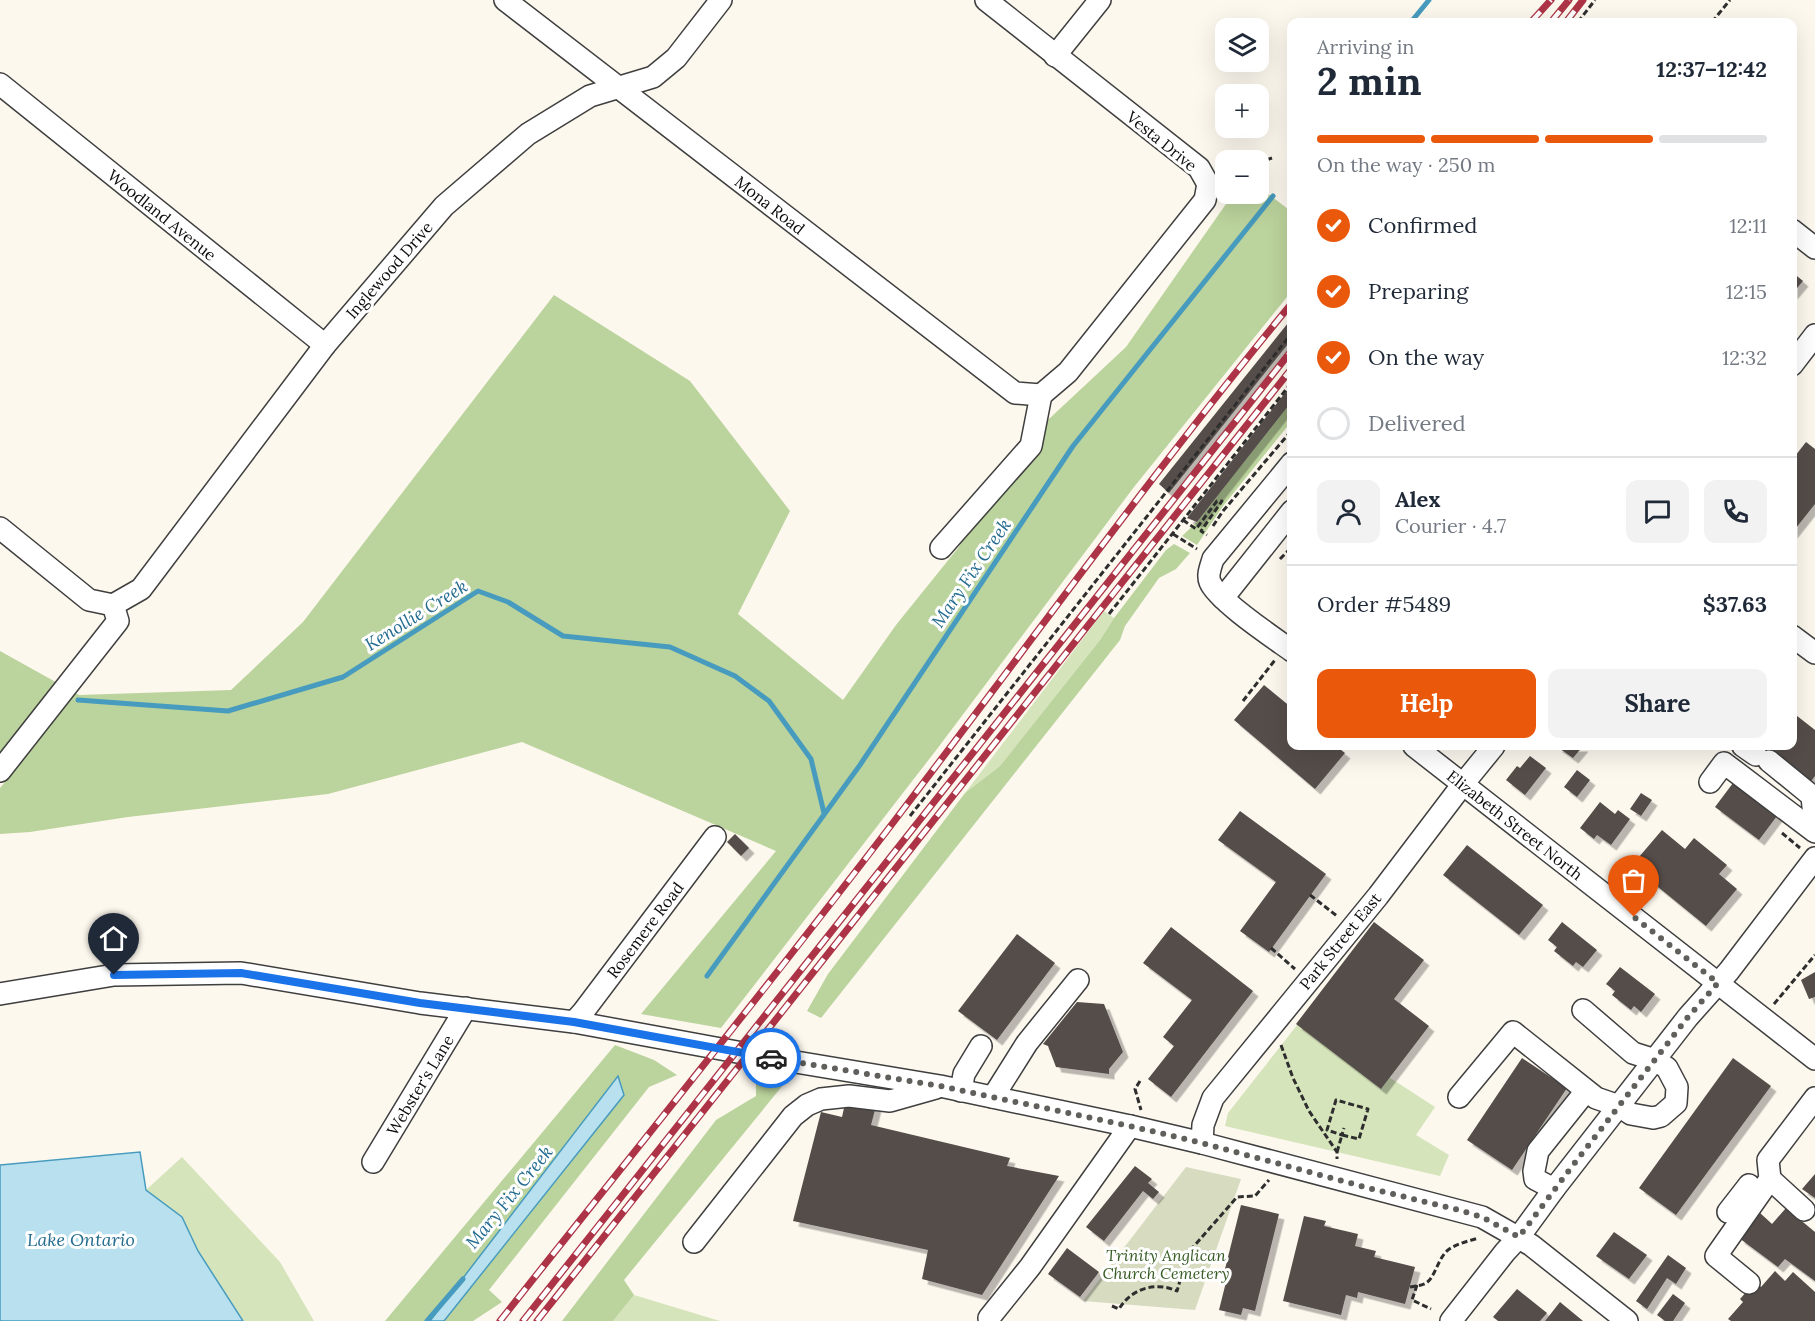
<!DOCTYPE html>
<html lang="en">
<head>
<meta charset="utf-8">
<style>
  body { margin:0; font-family:Lora,serif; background:#f2f2f3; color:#1f2937; height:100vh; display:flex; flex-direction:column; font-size:22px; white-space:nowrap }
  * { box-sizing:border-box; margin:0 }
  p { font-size:20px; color:#747a83 }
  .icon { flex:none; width:33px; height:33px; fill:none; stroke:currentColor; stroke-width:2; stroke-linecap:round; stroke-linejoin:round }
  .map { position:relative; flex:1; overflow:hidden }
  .details { position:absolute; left:1287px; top:18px; width:510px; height:732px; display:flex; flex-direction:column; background:#fff; border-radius:12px; box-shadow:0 6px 24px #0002 }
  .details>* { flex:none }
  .buttons { position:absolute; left:1215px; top:18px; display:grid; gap:12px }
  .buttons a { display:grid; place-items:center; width:54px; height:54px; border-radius:12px; background:#fff; box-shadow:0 6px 24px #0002; font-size:30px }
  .pin { position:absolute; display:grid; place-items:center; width:51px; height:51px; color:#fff; margin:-62px -26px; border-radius:50% 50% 50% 0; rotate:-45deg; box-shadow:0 0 6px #0007 }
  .pin .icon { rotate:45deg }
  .courier { position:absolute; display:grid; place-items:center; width:60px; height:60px; margin:-30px; border:4px solid #1a73e8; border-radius:50%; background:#fff; color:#222; box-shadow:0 2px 8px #0007 }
  .overview em { font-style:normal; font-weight:700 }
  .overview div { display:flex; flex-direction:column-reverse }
  .overview { display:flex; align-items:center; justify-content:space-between; height:102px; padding:0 30px }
  h1 { font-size:39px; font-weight:700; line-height:45px }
  .bar { display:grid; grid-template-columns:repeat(4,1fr); gap:9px 6px; align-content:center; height:72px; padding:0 30px }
  .bar i { height:8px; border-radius:4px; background:#e0e1e3 }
  .bar .current { background:#ea580c }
  .bar p { grid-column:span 4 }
  .line { display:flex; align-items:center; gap:15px; padding:0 30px; border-top:2px solid #e0e1e3 }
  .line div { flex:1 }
  .round { display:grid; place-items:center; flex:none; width:63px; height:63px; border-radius:12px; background:#f2f2f3 }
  ol { padding:0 30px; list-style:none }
  li { display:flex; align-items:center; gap:18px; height:66px }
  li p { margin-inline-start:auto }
  li .icon { padding:6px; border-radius:50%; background:#ea580c; color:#fff; stroke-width:4 }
  li:last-child { color:#747a83 }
  li i { width:33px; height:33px; border:3px solid #e0e1e3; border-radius:50% }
  .action { display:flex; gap:12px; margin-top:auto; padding:12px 30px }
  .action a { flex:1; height:69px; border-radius:12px; background:#ea580c; color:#fff; font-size:24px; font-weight:700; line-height:69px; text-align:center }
  .action a+a { background:#f2f2f3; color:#1f2937 }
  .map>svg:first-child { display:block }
  .green { fill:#d5e4bb }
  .forest { fill:#bbd39c }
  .cemetery { fill:#d7dcc1 }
  .water { fill:#b8e0ef; stroke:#479bbe; stroke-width:1.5 }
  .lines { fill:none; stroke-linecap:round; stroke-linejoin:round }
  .stream { stroke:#479bbe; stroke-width:5 }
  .building { fill:#544d4a; filter:url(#shadow) }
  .minor-casing { stroke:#3f3f3f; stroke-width:24 }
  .path { stroke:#2e2e2e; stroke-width:3; stroke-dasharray:6 3; stroke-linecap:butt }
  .minor { stroke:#fff; stroke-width:21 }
  .rail-casing { stroke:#ad3447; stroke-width:7 }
  .rail { stroke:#fff; stroke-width:4.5; stroke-dasharray:14; stroke-linecap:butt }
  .done { stroke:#605f5b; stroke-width:6; stroke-dasharray:0 10.8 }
  .route { stroke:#1a73e8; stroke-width:8 }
  .labels { text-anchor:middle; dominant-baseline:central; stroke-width:6; stroke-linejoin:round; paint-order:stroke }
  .street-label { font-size:16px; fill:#0c0c0c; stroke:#fff }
  .park-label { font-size:16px; font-style:italic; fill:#365c24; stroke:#fff }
  .water-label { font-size:18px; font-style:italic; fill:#246c90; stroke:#fff }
</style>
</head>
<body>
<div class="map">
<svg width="1815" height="1321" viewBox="0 0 1815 1321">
  <defs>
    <filter id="shadow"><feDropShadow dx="5.5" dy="5.5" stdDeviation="0" flood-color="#0004"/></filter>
  </defs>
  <rect width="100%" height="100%" fill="#fdf8ee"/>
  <g class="green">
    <polygon points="1104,611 1114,618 1100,640 1000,766 965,793"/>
    <polygon points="1301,1020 1435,1107 1416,1135 1449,1155 1440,1176 1225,1126 1228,1113"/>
    <polygon points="182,1157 280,1262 314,1321 243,1321 198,1251 182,1217 146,1190"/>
    <polygon points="634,1295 720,1321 613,1321"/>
  </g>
  <g class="forest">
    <polygon points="1259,187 1288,209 1291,205 1292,234 1290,238 1292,240 1291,292 1134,487 937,749 721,1028 641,1014 776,851 522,742 328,794 128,817 30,832 0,834 0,788 5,782 0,779 0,651 79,695 231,690 303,622 554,295 690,381 790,511 738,614 843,700 896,625 958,548 1035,432 1126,347 1233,194 1258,194"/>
    <polygon points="1291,401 1291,422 1223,506 1197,545 1182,536 1197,522"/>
    <polygon points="1174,544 1190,553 1176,569 1159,578 1125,626 1120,640 821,1018 807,1011 828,974 965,793 1000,766 1100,640 1114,618 1166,550"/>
    <polygon points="615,1045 654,1060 677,1075 649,1087 489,1290 502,1302 473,1321 444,1321 623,1095 617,1077 430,1321 385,1321"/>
    <polygon points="756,1074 788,1079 624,1280 634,1295 613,1321 562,1321 716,1120 756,1096"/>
  </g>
  <polygon class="cemetery" points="1186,1167 1241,1179 1195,1310 1083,1301"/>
  <g class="water">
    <polygon points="618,1076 624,1095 444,1321 430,1321"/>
    <polygon points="140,1152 146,1190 182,1217 198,1251 243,1321 0,1321 0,1165"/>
  </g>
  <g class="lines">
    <g class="stream">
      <polyline points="1411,22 1429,0"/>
      <polyline points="78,700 228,711 343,677 478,591 508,602 563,636 670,647 735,676 769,701 811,759 824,813"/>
      <polyline points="707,976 860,765 1073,446 1273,196"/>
      <polyline points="427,1321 463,1279"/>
    </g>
  </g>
  <g class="building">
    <polygon points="1792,272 1803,281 1792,294"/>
    <polygon points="1292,318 1292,339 1169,493 1159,484"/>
    <polygon points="1292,384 1292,401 1197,522 1187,518"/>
    <polygon points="1806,442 1815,449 1815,504 1792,533 1792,460"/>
    <polygon points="1264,685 1292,708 1292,746 1336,746 1345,753 1315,789 1234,720"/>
    <polygon points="1792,712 1815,730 1815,776 1809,784 1761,746 1792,746"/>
    <polygon points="1556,746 1583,746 1573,758"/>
    <polygon points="1530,756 1546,768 1525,795 1506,780 1517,766 1520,768"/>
    <polygon points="1577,770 1590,780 1577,797 1564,787"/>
    <polygon points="1736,779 1780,812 1759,840 1715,807"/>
    <polygon points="1641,793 1652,800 1641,816 1630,809"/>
    <polygon points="1600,802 1615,814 1618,810 1630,819 1611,845 1597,835 1594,839 1580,828"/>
    <polygon points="1240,811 1326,874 1269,952 1240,931 1276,882 1218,840"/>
    <polygon points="1662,830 1685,849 1694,838 1727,865 1719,874 1737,889 1706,926 1647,878 1654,869 1639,857"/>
    <polygon points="735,834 749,848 741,856 727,842"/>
    <polygon points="1467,845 1543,905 1519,935 1443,875"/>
    <polygon points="1374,922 1424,960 1394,999 1429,1026 1381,1089 1296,1024"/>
    <polygon points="1562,922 1597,950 1583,967 1576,962 1573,966 1554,951 1557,947 1548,940"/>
    <polygon points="1171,927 1253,991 1171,1097 1148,1079 1174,1046 1163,1037 1192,1000 1143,963"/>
    <polygon points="1017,934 1055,963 997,1040 958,1011"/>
    <polygon points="1620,967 1655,994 1641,1012 1634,1006 1631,1010 1612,995 1615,991 1606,984"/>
    <polygon points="1815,972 1815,997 1809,999 1801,980"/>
    <polygon points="1077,1002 1104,1004 1123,1052 1109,1069 1109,1074 1056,1067 1048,1046 1043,1044"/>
    <polygon points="1522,1058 1567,1088 1512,1170 1467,1140"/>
    <polygon points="1733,1058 1771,1086 1676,1215 1639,1188"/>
    <polygon points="846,1099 876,1106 871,1125 1010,1158 1007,1166 1059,1176 982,1295 922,1279 928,1250 793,1221 821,1112 842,1117"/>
    <polygon points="1135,1166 1152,1179 1148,1183 1159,1192 1153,1199 1143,1191 1104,1241 1086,1227"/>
    <polygon points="1815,1174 1815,1198 1802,1189"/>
    <polygon points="1241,1205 1279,1214 1255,1311 1243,1308 1241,1315 1219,1310 1227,1278 1223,1277"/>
    <polygon points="1786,1208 1815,1232 1815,1281 1785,1259 1778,1267 1739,1238 1759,1212 1772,1224"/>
    <polygon points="1304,1216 1326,1221 1324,1226 1358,1234 1355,1246 1376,1251 1374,1257 1415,1267 1405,1304 1358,1292 1357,1298 1346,1295 1341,1315 1283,1301"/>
    <polygon points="1614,1232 1647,1255 1629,1279 1596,1256"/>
    <polygon points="1067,1248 1099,1272 1080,1297 1048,1274"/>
    <polygon points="1668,1255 1686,1268 1676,1284 1667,1278 1647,1309 1636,1301"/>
    <polygon points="1775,1271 1785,1281 1793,1272 1815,1292 1815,1321 1731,1321 1728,1319 1743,1302 1740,1299 1755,1282 1761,1287"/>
    <polygon points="1517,1289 1547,1313 1540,1321 1498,1321 1493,1317"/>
    <polygon points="1673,1294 1685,1303 1673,1321 1665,1321 1657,1315"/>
    <polygon points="1560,1302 1583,1321 1545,1321"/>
  </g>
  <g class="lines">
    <defs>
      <g id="minor">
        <polyline points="505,0 1015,393 1041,395"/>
        <polyline points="986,0 1199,168 1208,184 1205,200 1068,372 1041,395"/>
        <polyline points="1055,56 1100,0"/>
        <polyline points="0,84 325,345"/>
        <polyline points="1792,230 1815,248"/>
        <polyline points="1792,365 1815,335"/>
        <path d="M1292,463L1213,559C1211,566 1207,575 1210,582C1217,600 1274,638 1292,651"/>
        <polyline points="0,528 89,600 113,605"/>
        <polyline points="941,548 1031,446 1041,395"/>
        <polyline points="1223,598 1292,511"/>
        <polyline points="113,605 141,589 325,345 444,206 528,134 590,96 653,77 676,58 721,0"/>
        <polyline points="1792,636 1815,653"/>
        <polyline points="1414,746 1815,1059"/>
        <polyline points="1743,746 1756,755"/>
        <polyline points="1769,761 1812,796 1813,807 1815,809"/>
        <polyline points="0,771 118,621 113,605"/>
        <polyline points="1710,782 1724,763 1815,832"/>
        <polyline points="0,994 114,975 241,973 420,1003 574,1022 748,1054 940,1086 1130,1126 1202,1143 1482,1217 1531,1245 1627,1321"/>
        <polyline points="574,1022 583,1012 715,837"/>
        <polyline points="961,1091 964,1074 981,1046"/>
        <polyline points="993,1097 1027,1043 1078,980"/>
        <polyline points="1459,1097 1513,1032 1596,1098 1619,1106 1631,1114 1653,1118 1661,1116 1676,1103 1677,1087 1667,1068 1655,1060 1633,1053 1583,1010"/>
        <polyline points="1202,1143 1203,1125 1213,1098 1378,896 1463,784 1494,746"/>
        <polyline points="373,1162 466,1008"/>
        <polyline points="1770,1179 1804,1210"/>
        <polyline points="1554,1189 1535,1179 1534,1171 1538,1151 1586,1091"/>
        <polyline points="1728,1212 1749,1185"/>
        <polyline points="694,1242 793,1116 807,1105 821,1099 849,1096 890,1101 936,1088"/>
        <polyline points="1749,1283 1716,1256 1770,1179 1768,1160 1815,1098"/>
        <polyline points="989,1318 1030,1267 1130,1126"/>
        <polyline points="1451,1321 1505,1252 1519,1237 1554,1189 1688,1017 1729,971 1815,858"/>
      </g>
    </defs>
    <use href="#minor" class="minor-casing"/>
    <g class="path">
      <polyline points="1578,22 1595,0"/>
      <polyline points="1712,22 1730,0"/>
      <polyline points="1258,163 1272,158"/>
      <polyline points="1183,520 1196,529 1217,501 1222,501 1201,531 1207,535"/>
      <polyline points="1213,526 1223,511 1292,430"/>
      <polyline points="1173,534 1197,549"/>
      <polyline points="1280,559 1292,547"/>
      <polyline points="1109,614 1292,382"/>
      <polyline points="1243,701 1275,660"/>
      <polyline points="910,816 1292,333"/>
      <polyline points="1782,833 1800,848"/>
      <polyline points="1310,895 1337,916"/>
      <polyline points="1271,948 1295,969"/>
      <polyline points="1774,1004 1815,955"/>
      <polyline points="1281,1045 1293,1078 1309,1111 1337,1152 1337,1159"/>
      <polyline points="1140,1081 1135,1089 1141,1110"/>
      <polyline points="1337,1152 1342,1135 1359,1139 1368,1109 1336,1100 1327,1130 1342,1135 1344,1128"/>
      <polyline points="1417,1285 1412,1300 1431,1309"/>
      <path d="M1410,1287C1414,1286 1420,1286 1424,1284C1435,1280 1437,1259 1448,1250C1456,1244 1468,1241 1479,1238"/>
      <path d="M1112,1306L1119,1309C1131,1289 1155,1281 1177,1291L1188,1253L1237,1197L1255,1196L1269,1180"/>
    </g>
    <use href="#minor" class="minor"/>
    <defs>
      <g id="rail">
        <polyline points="1531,22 1551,0"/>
        <polyline points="1551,22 1569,0"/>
        <polyline points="1566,22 1583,0"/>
        <path d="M500,1321C635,1150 773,981 905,807C1033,639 1157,467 1292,303"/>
        <polyline points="523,1321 1292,350"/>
        <polyline points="537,1321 1292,368"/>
      </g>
    </defs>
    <use href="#rail" class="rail-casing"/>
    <use href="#rail" class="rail"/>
  </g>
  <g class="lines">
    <polyline class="done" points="771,1058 940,1086 1130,1126 1202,1143 1372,1189 1455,1209 1482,1217 1519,1237 1567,1173 1688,1017 1718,983 1634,917"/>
    <polyline class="route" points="114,975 241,973 420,1003 574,1022 771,1058"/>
  </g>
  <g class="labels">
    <g class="street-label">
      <text transform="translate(1162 141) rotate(39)">Vesta Drive</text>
      <text transform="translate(770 205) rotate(38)">Mona Road</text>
      <text transform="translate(162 215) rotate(39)">Woodland Avenue</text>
      <text transform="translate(389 270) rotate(-49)">Inglewood Drive</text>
      <text transform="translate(1515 825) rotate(38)">Elizabeth Street North</text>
      <text transform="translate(645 930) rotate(-53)">Rosemere Road</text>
      <text transform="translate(1340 941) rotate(-51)">Park Street East</text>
      <text transform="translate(420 1085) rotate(-59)">Webster's Lane</text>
    </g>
    <g class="park-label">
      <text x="1166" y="1255">Trinity Anglican<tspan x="1166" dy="18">Church Cemetery</tspan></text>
    </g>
    <g class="water-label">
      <text transform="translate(971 573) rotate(-56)">Mary Fix Creek</text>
      <text transform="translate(416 615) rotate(-32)">Kenollie Creek</text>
      <text transform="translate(509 1197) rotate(-51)">Mary Fix Creek</text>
      <text x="81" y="1239">Lake Ontario</text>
    </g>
  </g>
</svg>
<div class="buttons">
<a><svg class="icon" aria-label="layers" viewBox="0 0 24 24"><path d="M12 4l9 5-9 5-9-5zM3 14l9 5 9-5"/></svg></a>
<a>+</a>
<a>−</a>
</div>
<div class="pin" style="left:1634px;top:917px;background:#ea580c"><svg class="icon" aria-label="bag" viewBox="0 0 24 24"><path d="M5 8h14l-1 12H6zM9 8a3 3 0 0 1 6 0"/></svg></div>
<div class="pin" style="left:114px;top:975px;background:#1f2937"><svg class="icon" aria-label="home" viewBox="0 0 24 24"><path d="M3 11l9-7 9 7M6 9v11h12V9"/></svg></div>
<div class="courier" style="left:771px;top:1058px"><svg class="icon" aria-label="car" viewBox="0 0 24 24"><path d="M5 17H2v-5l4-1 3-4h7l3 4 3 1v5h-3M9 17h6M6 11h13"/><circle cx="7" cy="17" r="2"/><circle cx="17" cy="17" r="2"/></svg></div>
<section class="details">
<div class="overview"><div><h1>2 min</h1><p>Arriving in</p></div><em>12:37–12:42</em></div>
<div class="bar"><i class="current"></i><i class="current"></i><i class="current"></i><i></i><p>On the way · 250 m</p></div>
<ol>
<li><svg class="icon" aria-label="check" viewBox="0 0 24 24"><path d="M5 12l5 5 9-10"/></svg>Confirmed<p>12:11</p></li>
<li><svg class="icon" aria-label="check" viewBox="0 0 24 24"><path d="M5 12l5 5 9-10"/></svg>Preparing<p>12:15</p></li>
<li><svg class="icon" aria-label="check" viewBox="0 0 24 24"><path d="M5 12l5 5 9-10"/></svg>On the way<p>12:32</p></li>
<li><i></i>Delivered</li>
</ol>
<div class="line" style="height:108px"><a class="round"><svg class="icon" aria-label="person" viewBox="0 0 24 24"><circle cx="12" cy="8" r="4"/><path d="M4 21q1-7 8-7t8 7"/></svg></a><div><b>Alex</b><p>Courier · 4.7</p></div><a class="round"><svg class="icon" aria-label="chat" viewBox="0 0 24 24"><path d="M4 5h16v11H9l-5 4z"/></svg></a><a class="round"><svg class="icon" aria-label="phone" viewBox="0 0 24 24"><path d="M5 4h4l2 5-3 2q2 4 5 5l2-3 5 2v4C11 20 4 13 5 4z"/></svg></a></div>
<div class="line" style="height:78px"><div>Order #5489</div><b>$37.63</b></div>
<div class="action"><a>Help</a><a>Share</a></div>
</section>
</div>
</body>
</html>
